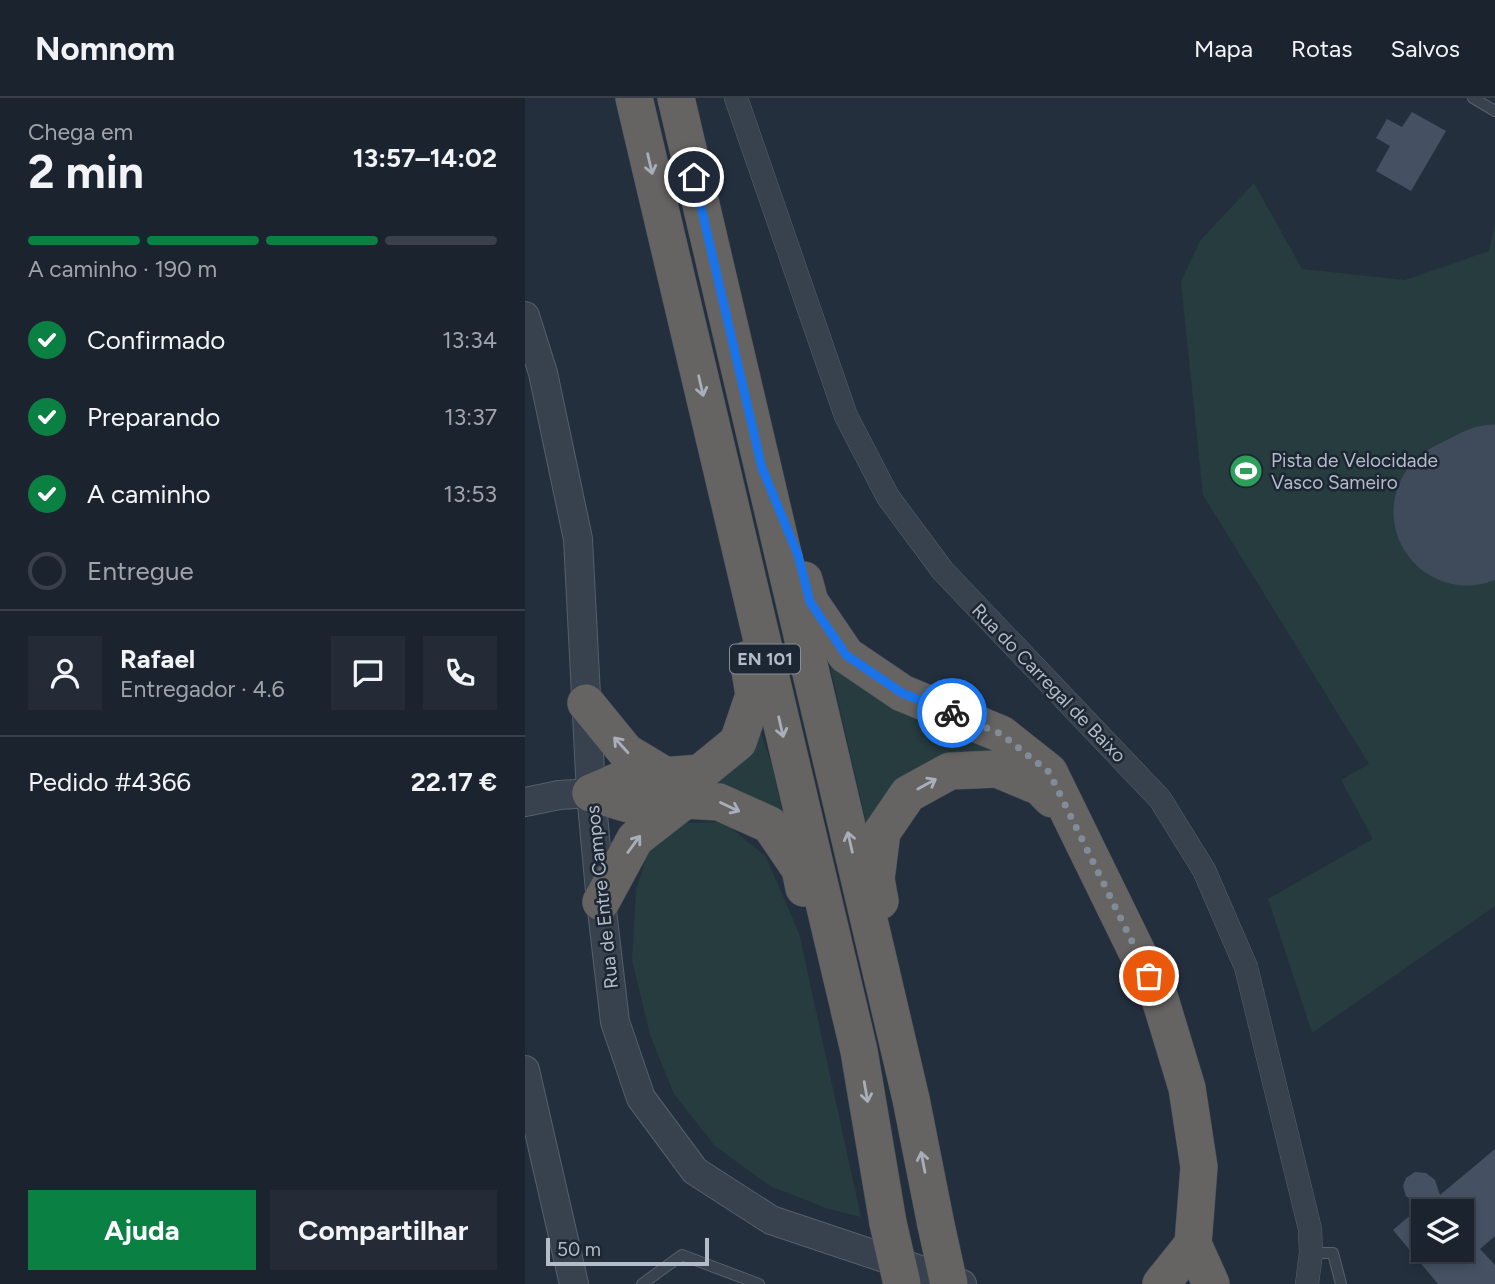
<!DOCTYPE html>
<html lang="pt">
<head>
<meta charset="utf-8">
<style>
  body { margin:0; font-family:Figtree,sans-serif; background:#242b36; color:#f1f3f6; height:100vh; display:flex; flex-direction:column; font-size:26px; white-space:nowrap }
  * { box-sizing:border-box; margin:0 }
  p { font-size:23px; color:#a0a4aa }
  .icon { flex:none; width:38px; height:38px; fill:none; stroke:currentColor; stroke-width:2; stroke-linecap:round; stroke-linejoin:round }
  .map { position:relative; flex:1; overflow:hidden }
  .drawer { display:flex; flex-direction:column; background:#1b232e; width:525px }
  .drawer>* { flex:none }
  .tools { position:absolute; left:886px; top:1101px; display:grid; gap:14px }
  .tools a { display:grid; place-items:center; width:63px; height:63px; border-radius:0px; background:#1b232e; box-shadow:0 4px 10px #0003,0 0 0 2px #39404a; font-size:35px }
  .scale { position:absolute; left:21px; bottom:18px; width:163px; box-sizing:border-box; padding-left:7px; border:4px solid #b4bcc9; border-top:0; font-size:19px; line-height:24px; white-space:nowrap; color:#b4bcc9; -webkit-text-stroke:5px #1d2633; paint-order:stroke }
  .pin { position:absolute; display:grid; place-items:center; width:60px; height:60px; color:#fff; margin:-30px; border:4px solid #fff; border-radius:50%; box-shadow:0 2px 7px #0007 }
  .courier { position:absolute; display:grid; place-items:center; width:70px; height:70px; margin:-35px; border:5px solid #1a73e8; border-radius:50%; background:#fff; color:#222; box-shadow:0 2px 9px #0007 }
  .overview em { font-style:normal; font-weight:700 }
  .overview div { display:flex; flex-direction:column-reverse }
  .overview { display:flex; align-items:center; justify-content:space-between; height:119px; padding:0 28px }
  h1 { font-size:46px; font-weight:700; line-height:52px }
  .bar { display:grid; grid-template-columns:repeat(4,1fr); gap:10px 7px; align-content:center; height:84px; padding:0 28px }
  .bar i { height:9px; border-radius:5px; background:#39404a }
  .bar .on { background:#0b8043 }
  .bar p { grid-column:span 4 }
  .line { display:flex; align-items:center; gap:18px; padding:0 28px; border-top:2px solid #39404a }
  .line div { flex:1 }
  .round { display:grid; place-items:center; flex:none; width:74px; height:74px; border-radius:0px; background:#242b36 }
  ol { padding:0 28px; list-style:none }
  li { display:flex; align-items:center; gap:21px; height:77px }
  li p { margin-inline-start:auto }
  li .icon { padding:7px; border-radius:50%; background:#0b8043; color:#fff; stroke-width:4 }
  li:last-child { color:#a0a4aa }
  li i { width:38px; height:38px; border:4px solid #39404a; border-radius:50% }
  .action { display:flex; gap:14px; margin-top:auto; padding:14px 28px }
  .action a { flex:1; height:80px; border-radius:0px; background:#0b8043; color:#fff; font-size:28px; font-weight:700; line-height:80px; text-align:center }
  .action a+a { background:#242b36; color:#f1f3f6 }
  header { display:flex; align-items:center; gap:42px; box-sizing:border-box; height:98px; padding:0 35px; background:#1b232e; border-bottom:2px solid #39404a }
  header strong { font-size:33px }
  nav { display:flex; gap:38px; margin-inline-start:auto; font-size:24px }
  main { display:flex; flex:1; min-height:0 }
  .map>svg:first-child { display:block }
  .green { fill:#263c3f }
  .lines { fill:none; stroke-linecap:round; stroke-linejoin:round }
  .taxiway { stroke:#3f4a5a; stroke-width:58 }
  .runway { stroke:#3f4a5a; stroke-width:147 }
  .building { fill:#455162; fill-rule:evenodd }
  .service-casing { stroke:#565f6c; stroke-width:12 }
  .minor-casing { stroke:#565f6c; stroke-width:24 }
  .tertiary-casing { stroke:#565f6c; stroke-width:30 }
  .trunk-casing { stroke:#434c59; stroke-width:38 }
  .service { stroke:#38414e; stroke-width:10 }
  .minor { stroke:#38414e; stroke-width:23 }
  .tertiary { stroke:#38414e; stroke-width:28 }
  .trunk { stroke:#656462; stroke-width:37 }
  .trunk-bridge-casing { stroke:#434c59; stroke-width:38; stroke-linecap:butt }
  .trunk-bridge { stroke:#656462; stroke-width:37 }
  .oneway { stroke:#a8afba }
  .done { stroke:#828b98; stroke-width:7; stroke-dasharray:0 12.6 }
  .route { stroke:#1a73e8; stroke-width:9 }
  .labels { text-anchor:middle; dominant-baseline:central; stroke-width:5; stroke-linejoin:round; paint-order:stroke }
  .shield { fill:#1d2633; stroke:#878f9c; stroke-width:2 }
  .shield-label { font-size:18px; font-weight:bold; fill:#b4bcc9 }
  .poi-label { font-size:19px; fill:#b4bcc9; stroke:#1d2633; text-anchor:start }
  .street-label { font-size:19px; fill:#b4bcc9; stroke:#1d2633 }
</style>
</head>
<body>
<header>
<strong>Nomnom</strong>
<nav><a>Mapa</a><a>Rotas</a><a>Salvos</a></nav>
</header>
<main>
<section class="drawer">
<div class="overview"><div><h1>2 min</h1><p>Chega em</p></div><em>13:57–14:02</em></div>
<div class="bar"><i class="on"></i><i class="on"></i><i class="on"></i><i></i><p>A caminho · 190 m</p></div>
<ol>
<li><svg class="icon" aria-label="check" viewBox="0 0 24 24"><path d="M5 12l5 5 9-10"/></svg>Confirmado<p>13:34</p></li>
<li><svg class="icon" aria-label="check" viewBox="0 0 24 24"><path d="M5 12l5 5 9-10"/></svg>Preparando<p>13:37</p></li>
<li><svg class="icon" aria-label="check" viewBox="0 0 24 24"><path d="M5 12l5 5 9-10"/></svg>A caminho<p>13:53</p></li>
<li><i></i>Entregue</li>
</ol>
<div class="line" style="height:126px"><a class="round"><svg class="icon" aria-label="person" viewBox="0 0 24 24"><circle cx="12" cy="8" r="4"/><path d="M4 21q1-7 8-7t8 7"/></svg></a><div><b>Rafael</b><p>Entregador · 4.6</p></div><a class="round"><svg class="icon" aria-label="chat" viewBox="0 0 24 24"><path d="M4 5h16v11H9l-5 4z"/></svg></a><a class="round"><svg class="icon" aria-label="phone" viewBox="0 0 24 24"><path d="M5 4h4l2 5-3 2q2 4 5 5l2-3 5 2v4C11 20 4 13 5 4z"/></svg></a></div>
<div class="line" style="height:91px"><div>Pedido #4366</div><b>22.17 €</b></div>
<div class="action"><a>Ajuda</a><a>Compartilhar</a></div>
</section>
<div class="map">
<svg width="970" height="1186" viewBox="0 0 970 1186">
  <rect width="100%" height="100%" fill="#242f3e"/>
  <g class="green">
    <polygon points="729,85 777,171 880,182 964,153 970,124 970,326 942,362 922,381 957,449 970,443 970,808 787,935 743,801 848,741 816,682 844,666 678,397 656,184 675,143"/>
    <polygon points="299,542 472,645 472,659 345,741"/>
    <path d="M234,629L247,667L260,728L169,689C209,677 221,669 234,629Z"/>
    <polygon points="199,724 241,759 274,835 336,1119 301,1110 245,1088 190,1048 149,996 125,937 107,862 111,792 124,751 158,725"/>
  </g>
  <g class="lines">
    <polyline class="taxiway" points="962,404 970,382"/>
    <polyline class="runway" points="942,414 970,400"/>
  </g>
  <g class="building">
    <polygon points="887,14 921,33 886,93 851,73 865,48 851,40 862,21 877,29"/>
    <path d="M970,1051V1138L955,1151L970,1167V1186H913L868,1132L895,1109L881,1098L878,1088L881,1080L890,1074L901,1075L910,1082L915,1097ZM898,1113H936V1152H898Z"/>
  </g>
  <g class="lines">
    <defs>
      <g id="service">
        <polyline points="948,0 970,13"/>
        <polyline points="786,1155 808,1155 816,1186"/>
        <polyline points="117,1186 157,1157 234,1186"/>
      </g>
      <polyline id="minor" points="211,0 321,318 363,399 418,473 635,701 679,772 721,869 785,1131 786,1155 782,1186"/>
      <g id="tertiary">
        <polyline points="0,218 18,275 53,441 66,695 76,804 90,924 116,1000 170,1073 246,1122 437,1186"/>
        <polyline points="0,704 34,697 66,695"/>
        <polyline points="0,972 49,1186"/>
      </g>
      <g id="trunk">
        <polyline points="109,0 334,953 363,1125"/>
        <polyline points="151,0 386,1001 411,1127"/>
        <polyline points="279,482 285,504 321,557 377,595 476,636 524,674 635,901 662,990 674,1069 668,1146 686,1186"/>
        <polyline points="61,605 101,654 141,678"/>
        <polyline points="66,695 107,707 160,702 194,704 245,727 275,771 279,790"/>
        <polyline points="66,695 98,681 175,675 213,644 229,597 223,561"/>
        <polyline points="355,803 351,781 357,734 383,696 425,673 472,671 515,689 527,701"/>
        <polyline points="76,804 110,741 160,702"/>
        <polyline points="636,1186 668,1146"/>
      </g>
    </defs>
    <use href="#service" class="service-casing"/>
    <use href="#minor" class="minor-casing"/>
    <use href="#tertiary" class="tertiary-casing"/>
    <use href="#trunk" class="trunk-casing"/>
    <use href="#service" class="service"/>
    <use href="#minor" class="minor"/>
    <use href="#tertiary" class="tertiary"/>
    <use href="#trunk" class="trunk"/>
    <defs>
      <g id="trunk-bridge">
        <polyline points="363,1125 377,1186"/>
        <polyline points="411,1127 424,1186"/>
      </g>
    </defs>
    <use href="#trunk-bridge" class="trunk-bridge-casing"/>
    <use href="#trunk-bridge" class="trunk-bridge"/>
  </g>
  <defs><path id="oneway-shaft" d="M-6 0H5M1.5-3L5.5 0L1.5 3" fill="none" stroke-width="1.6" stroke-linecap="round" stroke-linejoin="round" transform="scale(1.75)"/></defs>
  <g class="oneway">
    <use href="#oneway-shaft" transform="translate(125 66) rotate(77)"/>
    <use href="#oneway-shaft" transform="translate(176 288) rotate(77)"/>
    <use href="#oneway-shaft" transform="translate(256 629) rotate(77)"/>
    <use href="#oneway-shaft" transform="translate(96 647) rotate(-132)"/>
    <use href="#oneway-shaft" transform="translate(402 686) rotate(-29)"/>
    <use href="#oneway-shaft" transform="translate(205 709) rotate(25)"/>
    <use href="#oneway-shaft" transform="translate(325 744) rotate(-103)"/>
    <use href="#oneway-shaft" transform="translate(109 746) rotate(-54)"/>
    <use href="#oneway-shaft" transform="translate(341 994) rotate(80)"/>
    <use href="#oneway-shaft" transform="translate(398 1064) rotate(-101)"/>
  </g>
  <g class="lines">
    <polyline class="done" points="427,615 476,636 524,674 624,878"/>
    <polyline class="route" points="169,79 237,370 273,457 285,504 321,557 377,595 427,615"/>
  </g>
  <defs>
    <symbol id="stadium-disc" viewBox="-11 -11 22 22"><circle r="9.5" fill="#2e9e5b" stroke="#1d2633"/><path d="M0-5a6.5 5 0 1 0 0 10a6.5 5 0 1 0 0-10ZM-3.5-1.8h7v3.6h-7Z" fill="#fff"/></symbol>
  </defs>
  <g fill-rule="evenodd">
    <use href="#stadium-disc" x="702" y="354" width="38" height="38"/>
  </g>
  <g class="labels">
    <rect class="shield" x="205" y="546.5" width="70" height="29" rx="5"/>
    <g class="shield-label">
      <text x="240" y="561">EN 101</text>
    </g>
    <g class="poi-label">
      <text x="746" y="362">Pista de Velocidade<tspan x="746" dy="22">Vasco Sameiro</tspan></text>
    </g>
    <g class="street-label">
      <text transform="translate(524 585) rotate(46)">Rua do Carregal de Baixo</text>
      <text transform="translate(77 799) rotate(-96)">Rua de Entre Campos</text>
    </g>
  </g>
</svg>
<div class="tools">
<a><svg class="icon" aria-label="layers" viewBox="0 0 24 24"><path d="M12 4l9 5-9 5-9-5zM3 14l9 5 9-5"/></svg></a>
</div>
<div class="scale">50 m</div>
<div class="pin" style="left:624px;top:878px;background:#ea580c"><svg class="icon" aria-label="bag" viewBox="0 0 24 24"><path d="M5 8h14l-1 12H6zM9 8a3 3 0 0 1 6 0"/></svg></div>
<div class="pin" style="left:169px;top:79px;background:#1f2937"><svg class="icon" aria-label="home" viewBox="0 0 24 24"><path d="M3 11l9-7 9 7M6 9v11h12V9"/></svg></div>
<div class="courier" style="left:427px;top:615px"><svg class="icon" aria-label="bike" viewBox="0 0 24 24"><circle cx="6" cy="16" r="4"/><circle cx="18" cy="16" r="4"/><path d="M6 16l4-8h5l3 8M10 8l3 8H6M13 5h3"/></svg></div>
</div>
</main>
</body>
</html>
